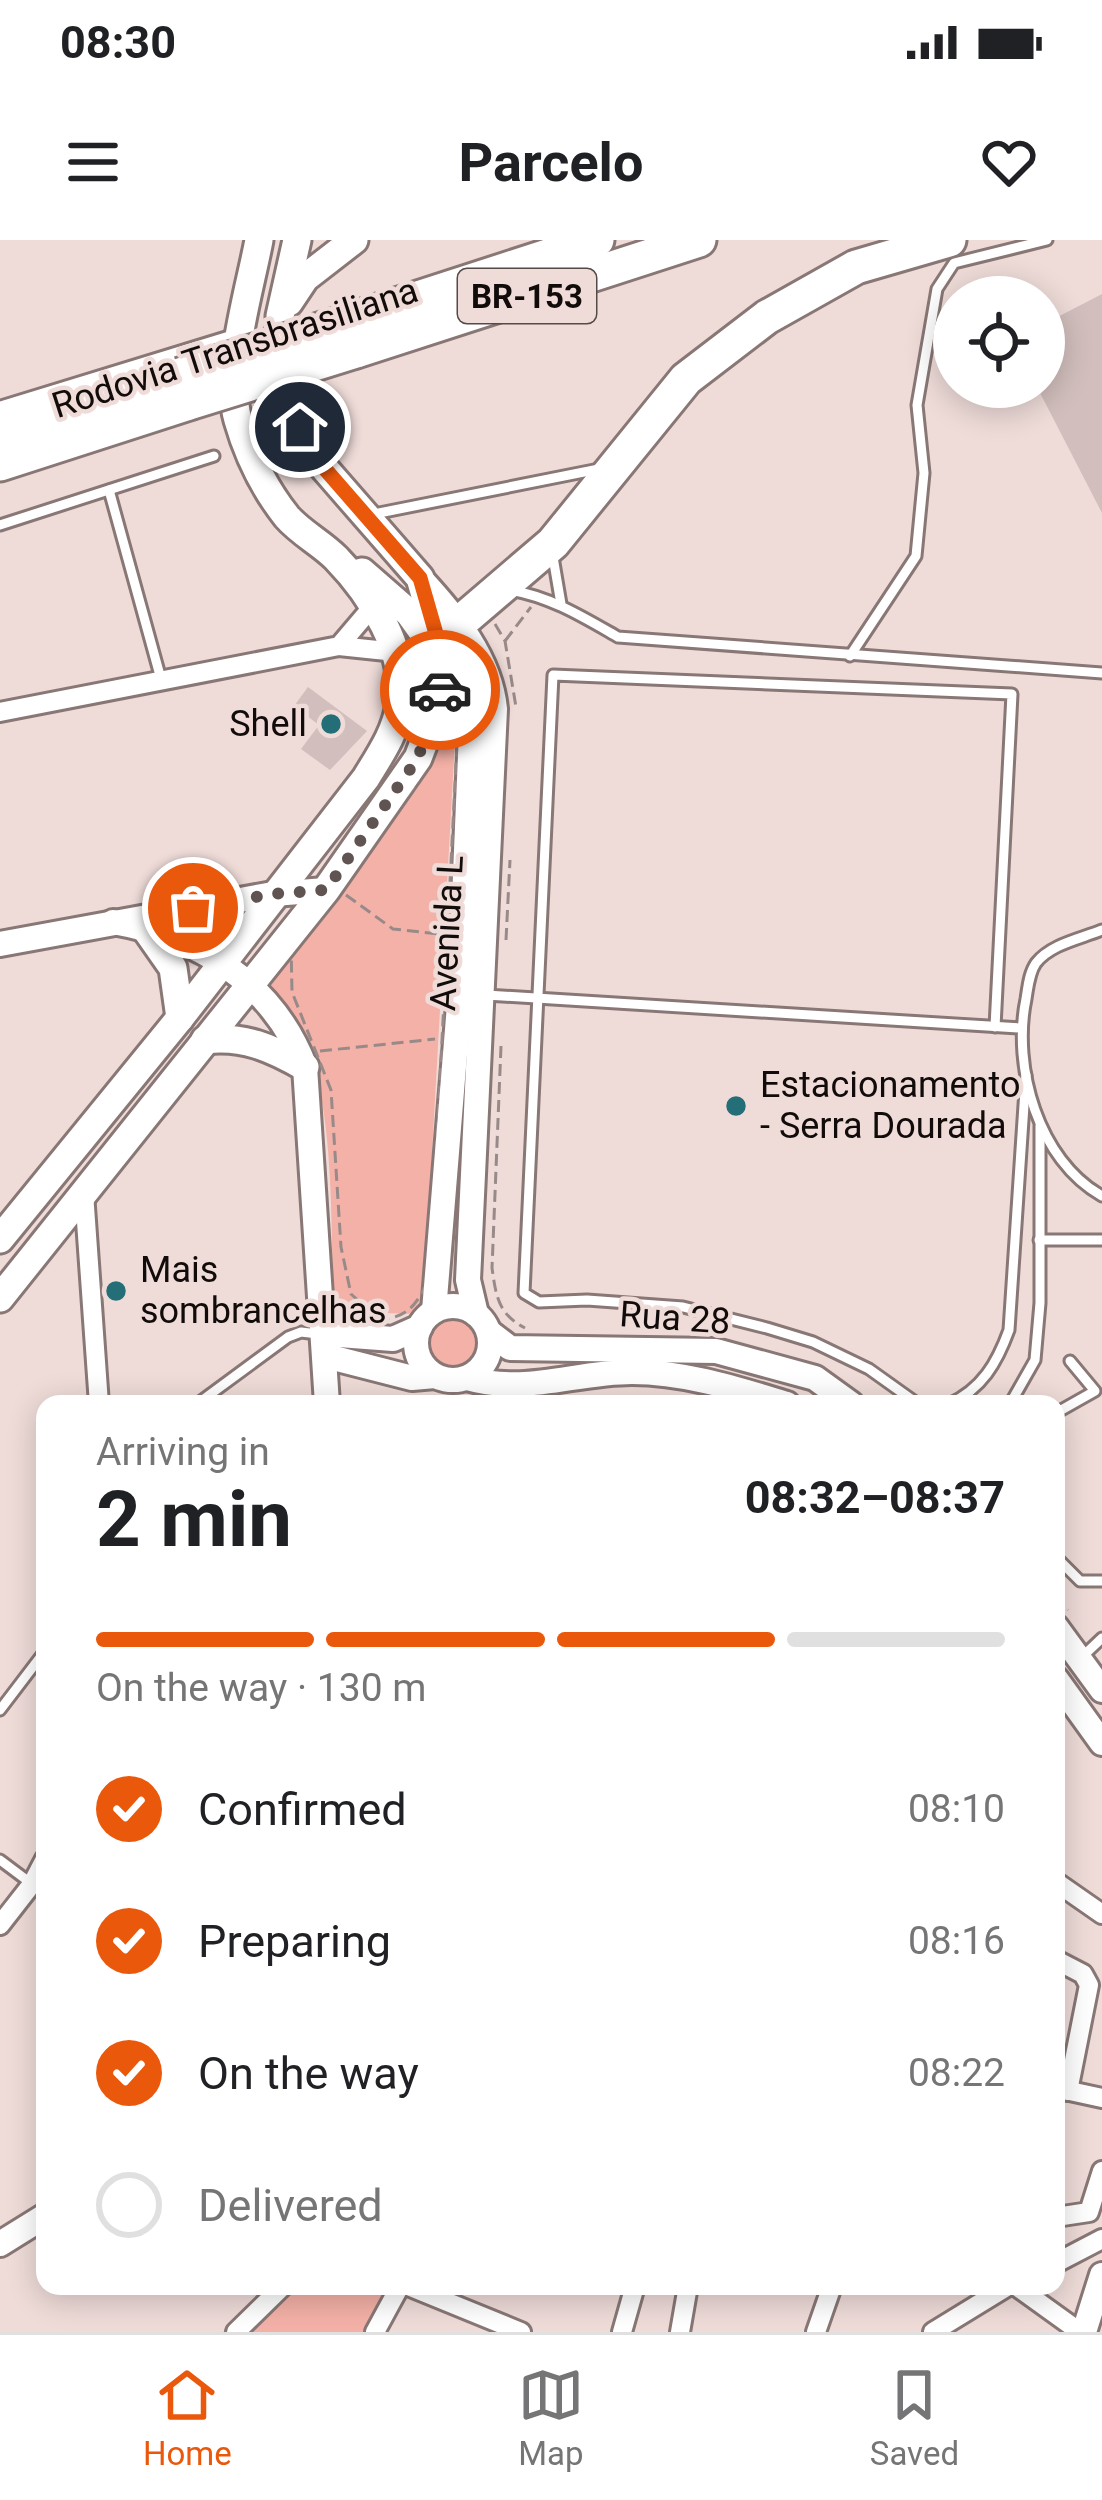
<!DOCTYPE html>
<html lang="en">
<head>
<meta charset="utf-8">
<style>
  body { margin:0; font-family:Roboto,sans-serif; background:#f6f6f6; color:#202124; height:100vh; display:flex; flex-direction:column; font-size:45px; white-space:nowrap }
  * { box-sizing:border-box; margin:0 }
  p { font-size:39px; color:#757577 }
  .icon { flex:none; width:66px; height:66px; fill:none; stroke:currentColor; stroke-width:2; stroke-linecap:round; stroke-linejoin:round }
  .map { position:relative; flex:1; overflow:hidden }
  .drawer { position:absolute; left:36px; top:1155px; width:1029px; height:900px; display:flex; flex-direction:column; background:#fff; border-radius:24px; box-shadow:0 6px 30px #0003 }
  .drawer>* { flex:none }
  .buttons { position:absolute; left:933px; top:36px; display:grid; gap:24px }
  .buttons a { display:grid; place-items:center; width:132px; height:132px; border-radius:50%; background:#fff; box-shadow:0 6px 30px #0003; font-size:60px }
  .pin { position:absolute; display:grid; place-items:center; width:102px; height:102px; color:#fff; margin:-51px; border:6px solid #fff; border-radius:50%; box-shadow:0 3px 12px #0007 }
  .courier { position:absolute; display:grid; place-items:center; width:120px; height:120px; margin:-60px; border:9px solid #ea580c; border-radius:50%; background:#fff; color:#222; box-shadow:0 3px 15px #0007 }
  .headline em { font-style:normal; font-weight:700 }
  .headline div { display:flex; flex-direction:column-reverse }
  .headline { display:flex; align-items:center; justify-content:space-between; height:204px; padding:0 60px }
  h1 { font-size:78px; font-weight:700; line-height:90px }
  .bar { display:grid; grid-template-columns:repeat(4,1fr); gap:18px 12px; align-content:center; height:144px; padding:0 60px }
  .bar i { height:15px; border-radius:9px; background:#e0e0e0 }
  .bar .selected { background:#ea580c }
  .bar p { grid-column:span 4 }
  ol { padding:0 60px; list-style:none }
  li { display:flex; align-items:center; gap:36px; height:132px }
  li p { margin-inline-start:auto }
  li .icon { padding:12px; border-radius:50%; background:#ea580c; color:#fff; stroke-width:4 }
  li:last-child { color:#757577 }
  li i { width:66px; height:66px; border:6px solid #e0e0e0; border-radius:50% }
  .status { display:flex; justify-content:space-between; align-items:center; height:84px; padding:0 60px; background:#fff; direction:ltr }
  .status svg { height:33px; fill:currentColor }
  header { display:flex; justify-content:space-between; align-items:center; height:156px; padding:0 60px; background:#fff; font-size:54px; font-weight:700 }
  .tabs { display:flex; justify-content:space-around; align-items:center; height:168px; border-top:3px solid #e0e0e0; background:#fff; font-size:33px; color:#757577 }
  .tabs a { display:grid; justify-items:center; gap:6px }
  .tabs .selected { color:#ea580c }
  .map>svg:first-child { display:block }
  .green { fill:#f4b1a7 }
  .building { fill:#d2bfbd }
  .lines { fill:none; stroke-linecap:round; stroke-linejoin:round }
  .lane-casing { stroke:#887775; stroke-width:15 }
  .street-casing { stroke:#887775; stroke-width:24 }
  .secondary-casing { stroke:#887775; stroke-width:30 }
  .primary-casing { stroke:#887775; stroke-width:33 }
  .highway-casing { stroke:#887775; stroke-width:39 }
  .path { stroke:#988a88; stroke-width:3; stroke-dasharray:12 6; stroke-linecap:butt }
  .lane { stroke:#fff; stroke-width:9 }
  .street { stroke:#fff; stroke-width:18 }
  .secondary { stroke:#fff; stroke-width:24 }
  .primary { stroke:#fff; stroke-width:27 }
  .highway { stroke:#fff; stroke-width:33 }
  .highway-bridge-casing { stroke:#887775; stroke-width:39; stroke-linecap:butt }
  .highway-bridge { stroke:#fff; stroke-width:33 }
  .done { stroke:#5f5452; stroke-width:12; stroke-dasharray:0 21.6 }
  .route { stroke:#ea580c; stroke-width:15 }
  .poi-dot { fill:#246e78; stroke:#efdcd9; stroke-width:4.5 }
  .labels { text-anchor:middle; dominant-baseline:central; stroke-width:9; stroke-linejoin:round; paint-order:stroke }
  .shield { fill:#efdcd9; stroke:#544a48; stroke-width:3 }
  .shield-label { font-size:33px; font-weight:bold; fill:#110b0a }
  .street-label { font-size:36px; fill:#110b0a; stroke:#efdcd9 }
  .poi-label { font-size:36px; fill:#110b0a; stroke:#efdcd9; text-anchor:start }
</style>
</head>
<body>
<div class="status"><b>08:30</b><svg viewBox="0 0 49 12"><path d="M0 12V9h3v3zM5 12V6h3v6zM10 12V3h3v9zM15 12V0h3v12zM26 1h20v11H26zM47 4h2v5h-2z"/></svg></div>
<header><svg class="icon" aria-label="menu" viewBox="0 0 24 24"><path d="M4 6h16M4 12h16M4 18h16"/></svg>Parcelo<svg class="icon" aria-label="heart" viewBox="0 0 24 24"><path d="M12 20l-8-8c-3-5 5-10 8-4 3-6 11-1 8 4z"/></svg></header>
<div class="map">
<svg width="1102" height="2092" viewBox="0 0 1102 2092">
  <rect width="100%" height="100%" fill="#efdcd9"/>
  <g class="green">
    <path d="M446,481L456,483L423,1074L334,1072C330,996 337,860 301,795C291,777 273,760 260,744L418,547Z"/>
    <circle cx="453" cy="1103" r="24"/>
    <polygon points="276,2046 400,2046 375,2092 223,2092"/>
  </g>
  <g class="building">
    <polygon points="1102,54 1102,273 1037,147 1044,147 1044,84"/>
    <polygon points="308,447 367,491 330,530 301,509 319,485 294,466"/>
  </g>
  <g class="lines">
    <defs>
      <g id="lane">
        <polyline points="109,250 161,439"/>
        <polyline points="374,274 599,229"/>
        <polyline points="0,285 214,216"/>
        <polyline points="553,317 561,364"/>
        <path d="M510,350C551,357 583,377 618,397L1102,433"/>
        <polyline points="850,416 916,316 924,233 917,165 937,49 954,23 1047,0"/>
        <path d="M1102,690C1080,699 1051,704 1036,723C1029,733 1028,747 1026,759C1012,827 1038,920 1102,956"/>
        <polyline points="486,755 1020,788"/>
        <polyline points="1039,1000 1102,1000"/>
        <polyline points="197,1164 288,1097 301,1092 318,1094"/>
        <polyline points="918,1164 869,1129 813,1102 767,1088 683,1067 587,1060 539,1062 524,1053 553,435 1012,454 995,787"/>
        <path d="M949,1164C982,1149 997,1123 1009,1090L1026,835"/>
        <polyline points="1010,1164 1035,1120 1040,1063 1040,886"/>
        <polyline points="1056,1173 1095,1151 1070,1121"/>
        <polyline points="1056,1317 1080,1341 1102,1341"/>
        <polyline points="1083,1416 1102,1398"/>
        <polyline points="0,1470 45,1411"/>
        <polyline points="0,1620 32,1644"/>
      </g>
      <g id="street">
        <polyline points="0,171 241,97"/>
        <polyline points="339,406 396,412"/>
        <polyline points="0,472 339,406 373,366"/>
        <polyline points="84,953 99,1164"/>
        <polyline points="1056,1642 1102,1674"/>
        <polyline points="0,1685 32,1644 45,1619"/>
        <polyline points="1056,1720 1083,1734 1089,1745 1068,1851"/>
        <polyline points="1056,1848 1102,1858"/>
        <polyline points="1056,1977 1089,1972 1102,1931"/>
        <polyline points="1056,2023 1102,1999"/>
        <polyline points="408,2046 521,2092"/>
        <polyline points="1016,2046 1080,2092"/>
        <polyline points="236,2092 283,2046"/>
        <polyline points="375,2092 400,2046"/>
        <polyline points="622,2092 635,2046"/>
        <polyline points="680,2092 688,2046"/>
        <polyline points="816,2092 832,2046"/>
        <polyline points="933,2092 1008,2046"/>
      </g>
      <g id="secondary">
        <path d="M421,339C455,376 490,418 495,469L468,1040L476,1074"/>
        <path d="M113,682C199,697 273,743 305,827L327,1164"/>
        <polyline points="0,704 273,654 326,650"/>
        <circle cx="453" cy="1103" r="37"/>
        <polyline points="434,1071 460,753 472,468 445,425"/>
        <polyline points="489,1092 510,1108 716,1111 815,1138 851,1164"/>
        <polyline points="326,1094 393,1099 420,1087"/>
        <polyline points="326,1116 412,1138 435,1136"/>
        <path d="M467,1138C526,1155 574,1132 632,1132C685,1132 737,1149 787,1164"/>
        <polyline points="1056,1387 1102,1450"/>
        <polyline points="1056,1439 1102,1503"/>
        <polyline points="0,2004 45,1976"/>
        <polyline points="1084,2092 1102,2035"/>
      </g>
      <g id="primary">
        <polyline points="289,62 305,38 354,0"/>
        <polyline points="362,332 409,373 434,408"/>
        <polyline points="434,476 457,463 472,468"/>
        <polyline points="145,688 173,728 180,778"/>
        <path d="M205,800C243,795 272,808 305,827"/>
        <path d="M0,999L180,778L366,538C380,515 396,492 400,464C408,412 371,354 336,318C321,303 301,293 287,277C264,248 248,215 238,180C224,133 250,49 259,0"/>
        <polyline points="0,1058 326,650 418,518 434,476 445,425 420,338 312,214 280,121 280,76 297,0"/>
      </g>
      <g id="highway">
        <polyline points="344,82 597,0"/>
        <polyline points="356,111 699,0"/>
        <polyline points="0,191 180,135"/>
        <polyline points="0,224 189,163"/>
        <polyline points="445,425 456,386 553,303 686,139 767,77 856,27 949,0"/>
      </g>
    </defs>
    <use href="#lane" class="lane-casing"/>
    <use href="#street" class="street-casing"/>
    <use href="#secondary" class="secondary-casing"/>
    <use href="#primary" class="primary-casing"/>
    <use href="#highway" class="highway-casing"/>
    <g class="path">
      <polyline points="495,384 505,401 516,467"/>
      <polyline points="505,401 531,367"/>
      <path d="M446,479H456L458,484L430,1037C418,1062 409,1079 379,1079L351,1054L341,1007L331,850L292,752L291,704L416,544Z"/>
      <polyline points="346,655 393,689 439,694"/>
      <polyline points="506,700 510,620"/>
      <path d="M501,806L492,1028C496,1056 498,1074 525,1088"/>
      <polyline points="320,811 435,799"/>
      <polyline points="1056,1356 1068,1370"/>
    </g>
    <use href="#lane" class="lane"/>
    <use href="#street" class="street"/>
    <use href="#secondary" class="secondary"/>
    <use href="#primary" class="primary"/>
    <use href="#highway" class="highway"/>
    <defs>
      <g id="highway-bridge">
        <polyline points="180,135 344,82"/>
        <polyline points="189,163 356,111"/>
      </g>
    </defs>
    <use href="#highway-bridge" class="highway-bridge-casing"/>
    <use href="#highway-bridge" class="highway-bridge"/>
  </g>
  <g class="lines">
    <polyline class="done" points="193,668 273,654 326,650 418,518 440,450"/>
    <polyline class="route" points="300,187 312,214 420,338 445,425 440,450"/>
  </g>
  <g class="poi-dot">
    <circle cx="331" cy="484" r="12"/>
    <circle cx="736" cy="866" r="12"/>
    <circle cx="116" cy="1051" r="12"/>
  </g>
  <g class="labels">
    <rect class="shield" x="458" y="29" width="138" height="54" rx="9"/>
    <g class="shield-label">
      <text x="527" y="56">BR-153</text>
    </g>
    <g class="street-label">
      <text transform="translate(235 108) rotate(-18)">Rodovia Transbrasiliana</text>
      <text transform="translate(447 693) rotate(-87)">Avenida L</text>
      <text transform="translate(675 1078) rotate(4)">Rua 28</text>
    </g>
    <g class="poi-label">
      <text x="307" y="484" text-anchor="end">Shell</text>
      <text x="760" y="845">Estacionamento<tspan x="760" dy="41">- Serra Dourada</tspan></text>
      <text x="140" y="1030">Mais<tspan x="140" dy="41">sombrancelhas</tspan></text>
    </g>
  </g>
</svg>
<div class="buttons">
<a><svg class="icon" aria-label="locate" viewBox="0 0 24 24"><circle cx="12" cy="12" r="6"/><path d="M12 2v4M12 18v4M2 12h4M18 12h4"/></svg></a>
</div>
<div class="pin" style="left:193px;top:668px;background:#ea580c"><svg class="icon" aria-label="bag" viewBox="0 0 24 24"><path d="M5 8h14l-1 12H6zM9 8a3 3 0 0 1 6 0"/></svg></div>
<div class="pin" style="left:300px;top:187px;background:#1f2937"><svg class="icon" aria-label="home" viewBox="0 0 24 24"><path d="M3 11l9-7 9 7M6 9v11h12V9"/></svg></div>
<div class="courier" style="left:440px;top:450px"><svg class="icon" aria-label="car" viewBox="0 0 24 24"><path d="M5 17H2v-5l4-1 3-4h7l3 4 3 1v5h-3M9 17h6M6 11h13"/><circle cx="7" cy="17" r="2"/><circle cx="17" cy="17" r="2"/></svg></div>
<section class="drawer">
<div class="headline"><div><h1>2 min</h1><p>Arriving in</p></div><em>08:32–08:37</em></div>
<div class="bar"><i class="selected"></i><i class="selected"></i><i class="selected"></i><i></i><p>On the way · 130 m</p></div>
<ol>
<li><svg class="icon" aria-label="check" viewBox="0 0 24 24"><path d="M5 12l5 5 9-10"/></svg>Confirmed<p>08:10</p></li>
<li><svg class="icon" aria-label="check" viewBox="0 0 24 24"><path d="M5 12l5 5 9-10"/></svg>Preparing<p>08:16</p></li>
<li><svg class="icon" aria-label="check" viewBox="0 0 24 24"><path d="M5 12l5 5 9-10"/></svg>On the way<p>08:22</p></li>
<li><i></i>Delivered</li>
</ol>
</section>
</div>
<nav class="tabs">
<a class="selected"><svg class="icon" aria-label="home" viewBox="0 0 24 24"><path d="M3 11l9-7 9 7M6 9v11h12V9"/></svg>Home</a>
<a><svg class="icon" aria-label="map" viewBox="0 0 24 24"><path d="M3 6l6-2 6 2 6-2v14l-6 2-6-2-6 2zM9 4v14M15 6v14"/></svg>Map</a>
<a><svg class="icon" aria-label="saved" viewBox="0 0 24 24"><path d="M7 4h10v16l-5-4-5 4z"/></svg>Saved</a>
</nav>
</body>
</html>
